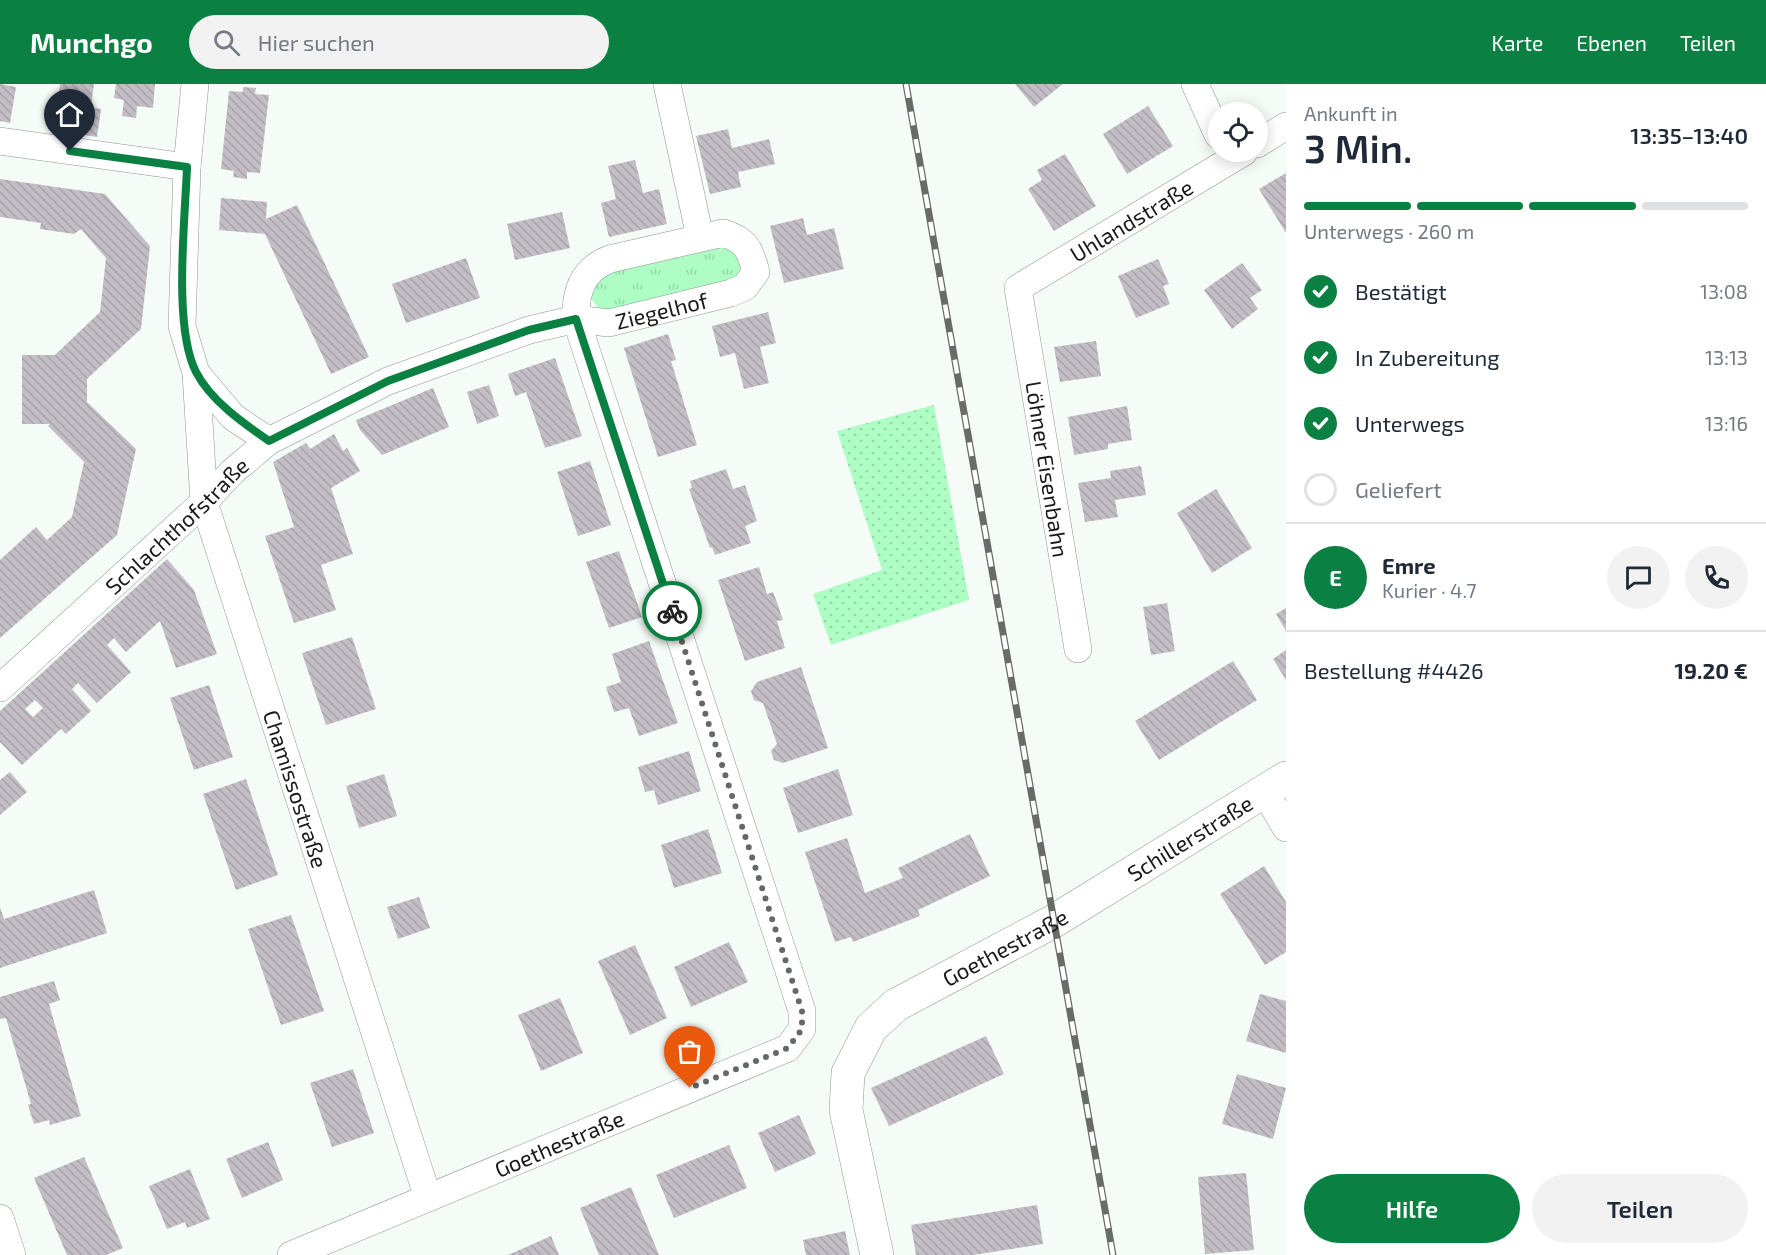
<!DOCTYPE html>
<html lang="de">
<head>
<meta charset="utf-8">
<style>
  body { margin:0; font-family:"Exo 2",sans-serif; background:#f2f2f3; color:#1f2937; height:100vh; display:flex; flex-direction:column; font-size:22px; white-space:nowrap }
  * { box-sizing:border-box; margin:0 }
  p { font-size:20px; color:#747a83 }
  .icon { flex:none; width:33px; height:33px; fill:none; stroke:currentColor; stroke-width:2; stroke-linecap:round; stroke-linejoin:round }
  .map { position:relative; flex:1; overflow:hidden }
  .drawer { display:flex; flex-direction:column; background:#fff; width:480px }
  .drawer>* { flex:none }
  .tools { position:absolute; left:1208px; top:18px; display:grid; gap:12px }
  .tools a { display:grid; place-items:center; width:60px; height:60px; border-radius:50%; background:#fff; box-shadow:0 3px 15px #0003; font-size:30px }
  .pin { position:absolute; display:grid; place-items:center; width:51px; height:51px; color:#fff; margin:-62px -26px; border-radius:50% 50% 50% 0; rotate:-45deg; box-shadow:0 0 6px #0007 }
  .pin .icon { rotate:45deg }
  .courier { position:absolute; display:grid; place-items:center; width:60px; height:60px; margin:-30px; border:4px solid #0b8043; border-radius:50%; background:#fff; color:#222; box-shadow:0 2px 8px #0007 }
  .head em { font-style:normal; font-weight:600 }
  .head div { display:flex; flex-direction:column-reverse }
  .head { display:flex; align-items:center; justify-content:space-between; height:102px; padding:0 18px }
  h1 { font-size:39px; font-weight:600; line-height:45px }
  .bar { display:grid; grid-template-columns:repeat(4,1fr); gap:9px 6px; align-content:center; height:72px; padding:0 18px }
  .bar i { height:8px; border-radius:4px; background:#e0e1e3 }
  .bar .on { background:#0b8043 }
  .bar p { grid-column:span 4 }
  .line { display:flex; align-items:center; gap:15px; padding:0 18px; border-top:2px solid #e0e1e3 }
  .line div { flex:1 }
  .round { display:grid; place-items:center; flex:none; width:63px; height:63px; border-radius:32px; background:#f2f2f3 }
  ol { padding:0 18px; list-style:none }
  li { display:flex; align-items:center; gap:18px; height:66px }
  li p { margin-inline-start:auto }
  li .icon { padding:6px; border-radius:50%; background:#0b8043; color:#fff; stroke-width:4 }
  li:last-child { color:#747a83 }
  li i { width:33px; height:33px; border:3px solid #e0e1e3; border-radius:50% }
  .primary-button { display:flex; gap:12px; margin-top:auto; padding:12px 18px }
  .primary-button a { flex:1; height:69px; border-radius:36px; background:#0b8043; color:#fff; font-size:24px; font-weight:600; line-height:69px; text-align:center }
  .primary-button a+a { background:#f2f2f3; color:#1f2937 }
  header { display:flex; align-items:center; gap:36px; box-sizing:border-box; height:84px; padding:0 30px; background:#0b8043; color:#fff }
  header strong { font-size:28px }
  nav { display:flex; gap:33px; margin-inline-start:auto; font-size:21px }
  .search { width:420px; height:54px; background:#f2f2f3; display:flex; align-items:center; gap:15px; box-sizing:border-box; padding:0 21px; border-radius:33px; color:#747a83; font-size:22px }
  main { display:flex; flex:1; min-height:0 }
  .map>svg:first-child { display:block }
  .grass { fill:url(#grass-tufts) }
  .garden { fill:url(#garden-dots) }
  .building { fill:url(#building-back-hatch); fill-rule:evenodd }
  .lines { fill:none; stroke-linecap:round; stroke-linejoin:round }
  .minor-casing { stroke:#8e9590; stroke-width:28 }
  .secondary-casing { stroke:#8e9590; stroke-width:34 }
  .minor { stroke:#fff; stroke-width:27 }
  .secondary { stroke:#fff; stroke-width:33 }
  .rail-casing { stroke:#686b68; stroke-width:7 }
  .rail { stroke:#fff; stroke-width:4.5; stroke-dasharray:14; stroke-linecap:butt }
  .done { stroke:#656966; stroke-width:6; stroke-dasharray:0 10.8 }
  .route { stroke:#0b8043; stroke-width:8 }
  .labels { text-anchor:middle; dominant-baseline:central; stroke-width:6; stroke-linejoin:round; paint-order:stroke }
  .street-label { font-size:22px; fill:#181a18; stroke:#fff }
</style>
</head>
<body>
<header>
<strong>Munchgo</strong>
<div class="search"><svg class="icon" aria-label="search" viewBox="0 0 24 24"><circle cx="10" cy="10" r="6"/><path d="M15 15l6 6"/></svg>Hier suchen</div>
<nav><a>Karte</a><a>Ebenen</a><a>Teilen</a></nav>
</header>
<main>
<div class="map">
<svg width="1286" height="1171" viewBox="0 0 1286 1171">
  <defs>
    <pattern id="grass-tufts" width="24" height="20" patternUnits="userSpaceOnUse" patternTransform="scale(1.5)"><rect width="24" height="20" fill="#adfdc5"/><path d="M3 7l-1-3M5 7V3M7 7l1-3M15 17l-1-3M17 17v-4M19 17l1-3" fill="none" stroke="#94d8a8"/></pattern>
    <pattern id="garden-dots" width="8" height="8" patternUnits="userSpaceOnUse" patternTransform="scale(1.5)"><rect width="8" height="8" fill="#adfdc5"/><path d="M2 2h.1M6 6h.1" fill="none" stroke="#94d8a8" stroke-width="1.8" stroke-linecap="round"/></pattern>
    <pattern id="building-back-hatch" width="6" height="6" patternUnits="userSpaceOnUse" patternTransform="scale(1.5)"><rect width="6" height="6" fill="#c3bec5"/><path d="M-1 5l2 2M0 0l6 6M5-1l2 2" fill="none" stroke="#a7a3a8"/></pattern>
  </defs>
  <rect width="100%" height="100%" fill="#f5fcf7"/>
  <polygon class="grass" points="729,159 742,178 739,190 730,198 609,229 598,224 591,214 597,192"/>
  <polygon class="garden" points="934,321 969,516 831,561 813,510 882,486 837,347"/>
  <g class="building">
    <polygon points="0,0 16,3 10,39 0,37"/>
    <polygon points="60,0 94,0 91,21 58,17"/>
    <polygon points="116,0 155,0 153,24 137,22 136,34 122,32 124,16 114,14"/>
    <polygon points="1015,0 1063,0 1034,23"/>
    <polygon points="243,3 256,4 255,10 269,11 260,89 247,88 247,95 233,93 234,87 221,85 229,7 243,8"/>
    <polygon points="56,18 101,25 97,53 52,46"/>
    <polygon points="1148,22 1173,62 1127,90 1103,50"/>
    <polygon points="728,45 732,64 769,55 775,80 738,88 741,103 710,110 696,52"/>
    <polygon points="1065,70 1096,122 1054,147 1028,105 1042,96 1037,86"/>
    <polygon points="635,76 643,109 659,105 667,140 609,153 601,119 616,115 608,82"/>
    <polygon points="1286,89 1286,149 1259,105"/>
    <polygon points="0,95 105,110 150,162 141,245 87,295 87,318 136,365 117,451 0,554 0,476 36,443 47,456 72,433 84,378 48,342 50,340 22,340 22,271 55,271 100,228 106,174 81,145 74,150 40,145 41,139 0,133"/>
    <polygon points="221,114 267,118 266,135 297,121 369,273 331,290 265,150 219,146"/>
    <polygon points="562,128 570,164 515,176 507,140"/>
    <polygon points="803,134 807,151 834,144 844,185 784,199 770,142"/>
    <polygon points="466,174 480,214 406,239 392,200"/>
    <polygon points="1158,175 1169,200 1163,202 1170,220 1136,234 1118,192"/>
    <polygon points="1242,179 1262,206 1250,214 1258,225 1232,245 1204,206"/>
    <polygon points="768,228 776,259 760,263 769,299 744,305 735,269 720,273 712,242"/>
    <polygon points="668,250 676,276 671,277 697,361 658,373 624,264"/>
    <polygon points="1096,257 1101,292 1060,298 1054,263"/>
    <polygon points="555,274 582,352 545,364 526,308 515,312 508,290"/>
    <polygon points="489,301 499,332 477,340 467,308"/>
    <polygon points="433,304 449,343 382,371 360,346 356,336"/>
    <polygon points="1127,322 1132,356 1108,360 1108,365 1074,371 1068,333"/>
    <polygon points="334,350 343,367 347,364 360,387 331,404 353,470 321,481 336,526 294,539 265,452 294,443 273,378 306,359 310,365"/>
    <polygon points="590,377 611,441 578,452 557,388"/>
    <polygon points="1141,382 1146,411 1115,416 1118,433 1085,438 1078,399 1111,394 1110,387"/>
    <polygon points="726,385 733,405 745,401 757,437 745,442 751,459 715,471 712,463 710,464 689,405 692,404 690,397"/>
    <polygon points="1216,405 1252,464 1212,489 1177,429"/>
    <polygon points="619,467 642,533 609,544 586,478"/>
    <path d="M167,475L194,506L217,570L176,584L160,537L126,568L114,554L107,561L131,588L97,619L78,599L72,605L91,627L66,650L61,645L22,681L0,658V627ZM35,616L43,624L33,633L25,625Z"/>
    <polygon points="759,483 767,510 773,508 778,521 783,536 777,537 785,564 745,577 718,496"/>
    <polygon points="1167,519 1175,567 1151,571 1143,523"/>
    <polygon points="1286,524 1286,547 1276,530"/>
    <polygon points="352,553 376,625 326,641 302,569"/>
    <polygon points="649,557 678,639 639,652 629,624 614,628 606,603 621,598 612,570"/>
    <polygon points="1286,566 1286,596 1273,575"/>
    <polygon points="1233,577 1257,616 1159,676 1135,637"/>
    <polygon points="801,583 828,664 783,679 774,676 771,667 777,660 763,619 754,616 751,607 757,598"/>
    <polygon points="209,601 233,673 194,686 170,614"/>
    <polygon points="689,667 701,707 658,721 654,706 645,708 638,683"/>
    <polygon points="838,685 853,731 798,749 783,704"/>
    <polygon points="10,688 27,708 0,731 0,696"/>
    <polygon points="384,690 397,732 359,744 346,702"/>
    <polygon points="246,695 278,791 236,806 203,710"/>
    <polygon points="708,745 722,789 674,804 661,761"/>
    <polygon points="970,750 990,792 918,826 920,832 853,858 851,853 835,858 805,768 847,754 865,809 903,794 898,784"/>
    <polygon points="1264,782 1286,818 1286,868 1265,881 1220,810"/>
    <polygon points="94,806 107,849 0,884 0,823 4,835"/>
    <polygon points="419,813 430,844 398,855 387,823"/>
    <polygon points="291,831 324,927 281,941 248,845"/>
    <polygon points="729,858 748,898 691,923 674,883"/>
    <polygon points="635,861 667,934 630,951 598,877"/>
    <polygon points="54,897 60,916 49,920 81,1032 50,1041 49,1036 34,1040 28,1021 31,1020 6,934 0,935 0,913"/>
    <polygon points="1260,910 1286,917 1286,969 1246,957"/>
    <polygon points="560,914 583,969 541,987 518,931"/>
    <polygon points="986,952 1004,990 889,1042 871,1004"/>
    <polygon points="353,985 374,1049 332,1063 310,999"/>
    <polygon points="1237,990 1286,1004 1273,1055 1222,1040"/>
    <polygon points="799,1031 816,1070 775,1088 758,1049"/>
    <polygon points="268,1058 283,1096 242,1114 226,1075"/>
    <polygon points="729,1061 747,1104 674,1134 656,1091"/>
    <polygon points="84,1073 123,1164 106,1171 67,1171 34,1094"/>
    <polygon points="190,1085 210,1135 187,1144 185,1138 167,1145 149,1102"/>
    <polygon points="1246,1089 1254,1166 1205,1170 1198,1093"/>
    <polygon points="631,1103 659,1171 599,1171 580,1124"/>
    <polygon points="1037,1121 1043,1160 973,1171 916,1171 911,1141"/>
    <polygon points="845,1147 850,1171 806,1171 803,1156"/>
    <polygon points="551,1152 559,1171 508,1171"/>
  </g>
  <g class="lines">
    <defs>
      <g id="minor">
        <path id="s1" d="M195,0L187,83L182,242L196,289L204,418L428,1114"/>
        <polyline points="667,0 700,153"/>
        <polyline points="1195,0 1218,51"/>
        <polyline points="0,57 187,83"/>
        <polyline points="1257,60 1286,42"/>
        <polyline points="196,289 233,333 269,357"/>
        <path id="s2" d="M1078,565L1018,204L1244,68"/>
        <path id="s3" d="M0,604L204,418L232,388L269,357L388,297L529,246L576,235L609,239L731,209L745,203L756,188C750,165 746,156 723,149L610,175C583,185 575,207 576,235L802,927V945L788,964L291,1171"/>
        <polyline points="1265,708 1286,744"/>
        <polyline points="0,1134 12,1171"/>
      </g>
      <g id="secondary">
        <path id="s4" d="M877,1171L846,1026L848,989L871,944L896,921L1054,837L1286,694"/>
      </g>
    </defs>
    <use href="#minor" class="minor-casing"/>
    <use href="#secondary" class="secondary-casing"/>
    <use href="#minor" class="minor"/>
    <use href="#secondary" class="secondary"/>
    <defs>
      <polyline id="rail" points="906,0 1113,1171"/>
    </defs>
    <use href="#rail" class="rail-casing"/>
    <use href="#rail" class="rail"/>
  </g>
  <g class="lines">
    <polyline class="done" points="672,527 802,927 802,945 788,964 690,1004"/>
    <path class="route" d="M70,67L187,83C185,137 173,243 196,288C211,317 243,339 269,357L388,297L529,246L576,235L672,527"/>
  </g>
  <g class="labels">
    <g class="street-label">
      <text stroke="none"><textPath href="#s2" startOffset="498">Uhlandstraße</textPath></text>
      <text stroke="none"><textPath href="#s3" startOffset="784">Ziegelhof</textPath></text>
      <text transform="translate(1048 385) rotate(81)">Löhner Eisenbahn</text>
      <text stroke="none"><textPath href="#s3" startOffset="240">Schlachthofstraße</textPath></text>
      <text stroke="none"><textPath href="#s1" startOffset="722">Chamissostraße</textPath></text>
      <text stroke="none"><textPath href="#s4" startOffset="608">Schillerstraße</textPath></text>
      <text stroke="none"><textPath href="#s4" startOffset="393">Goethestraße</textPath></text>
      <text transform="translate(559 1059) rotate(-23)">Goethestraße</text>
    </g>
  </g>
</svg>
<div class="tools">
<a><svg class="icon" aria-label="locate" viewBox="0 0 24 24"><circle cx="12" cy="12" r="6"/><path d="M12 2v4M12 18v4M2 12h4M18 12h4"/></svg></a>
</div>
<div class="pin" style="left:690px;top:1004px;background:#ea580c"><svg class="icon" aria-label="bag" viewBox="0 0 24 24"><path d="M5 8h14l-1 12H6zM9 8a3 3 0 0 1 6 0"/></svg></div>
<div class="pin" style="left:70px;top:67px;background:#1f2937"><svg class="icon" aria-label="home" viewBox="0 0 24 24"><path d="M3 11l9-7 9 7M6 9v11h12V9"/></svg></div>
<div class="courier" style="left:672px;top:527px"><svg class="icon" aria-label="bike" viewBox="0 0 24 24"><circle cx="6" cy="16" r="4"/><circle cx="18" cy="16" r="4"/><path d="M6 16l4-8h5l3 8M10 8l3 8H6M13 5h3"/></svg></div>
</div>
<section class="drawer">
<div class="head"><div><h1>3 Min.</h1><p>Ankunft in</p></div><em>13:35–13:40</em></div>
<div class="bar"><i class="on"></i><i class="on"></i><i class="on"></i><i></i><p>Unterwegs · 260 m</p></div>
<ol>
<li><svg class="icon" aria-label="check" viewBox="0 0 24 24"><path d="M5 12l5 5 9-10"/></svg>Bestätigt<p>13:08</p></li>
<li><svg class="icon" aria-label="check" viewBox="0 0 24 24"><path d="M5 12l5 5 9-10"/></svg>In Zubereitung<p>13:13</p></li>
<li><svg class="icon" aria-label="check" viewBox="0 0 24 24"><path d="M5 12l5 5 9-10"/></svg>Unterwegs<p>13:16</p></li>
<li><i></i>Geliefert</li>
</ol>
<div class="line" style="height:108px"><b class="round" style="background:#0b8043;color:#fff">E</b><div><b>Emre</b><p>Kurier · 4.7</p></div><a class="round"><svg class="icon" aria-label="chat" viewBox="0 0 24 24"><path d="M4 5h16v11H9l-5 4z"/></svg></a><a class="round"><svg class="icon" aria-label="phone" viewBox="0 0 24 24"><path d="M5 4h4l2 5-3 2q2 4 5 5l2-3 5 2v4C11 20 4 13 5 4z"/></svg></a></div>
<div class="line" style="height:78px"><div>Bestellung #4426</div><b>19.20 €</b></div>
<div class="primary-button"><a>Hilfe</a><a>Teilen</a></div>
</section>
</main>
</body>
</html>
